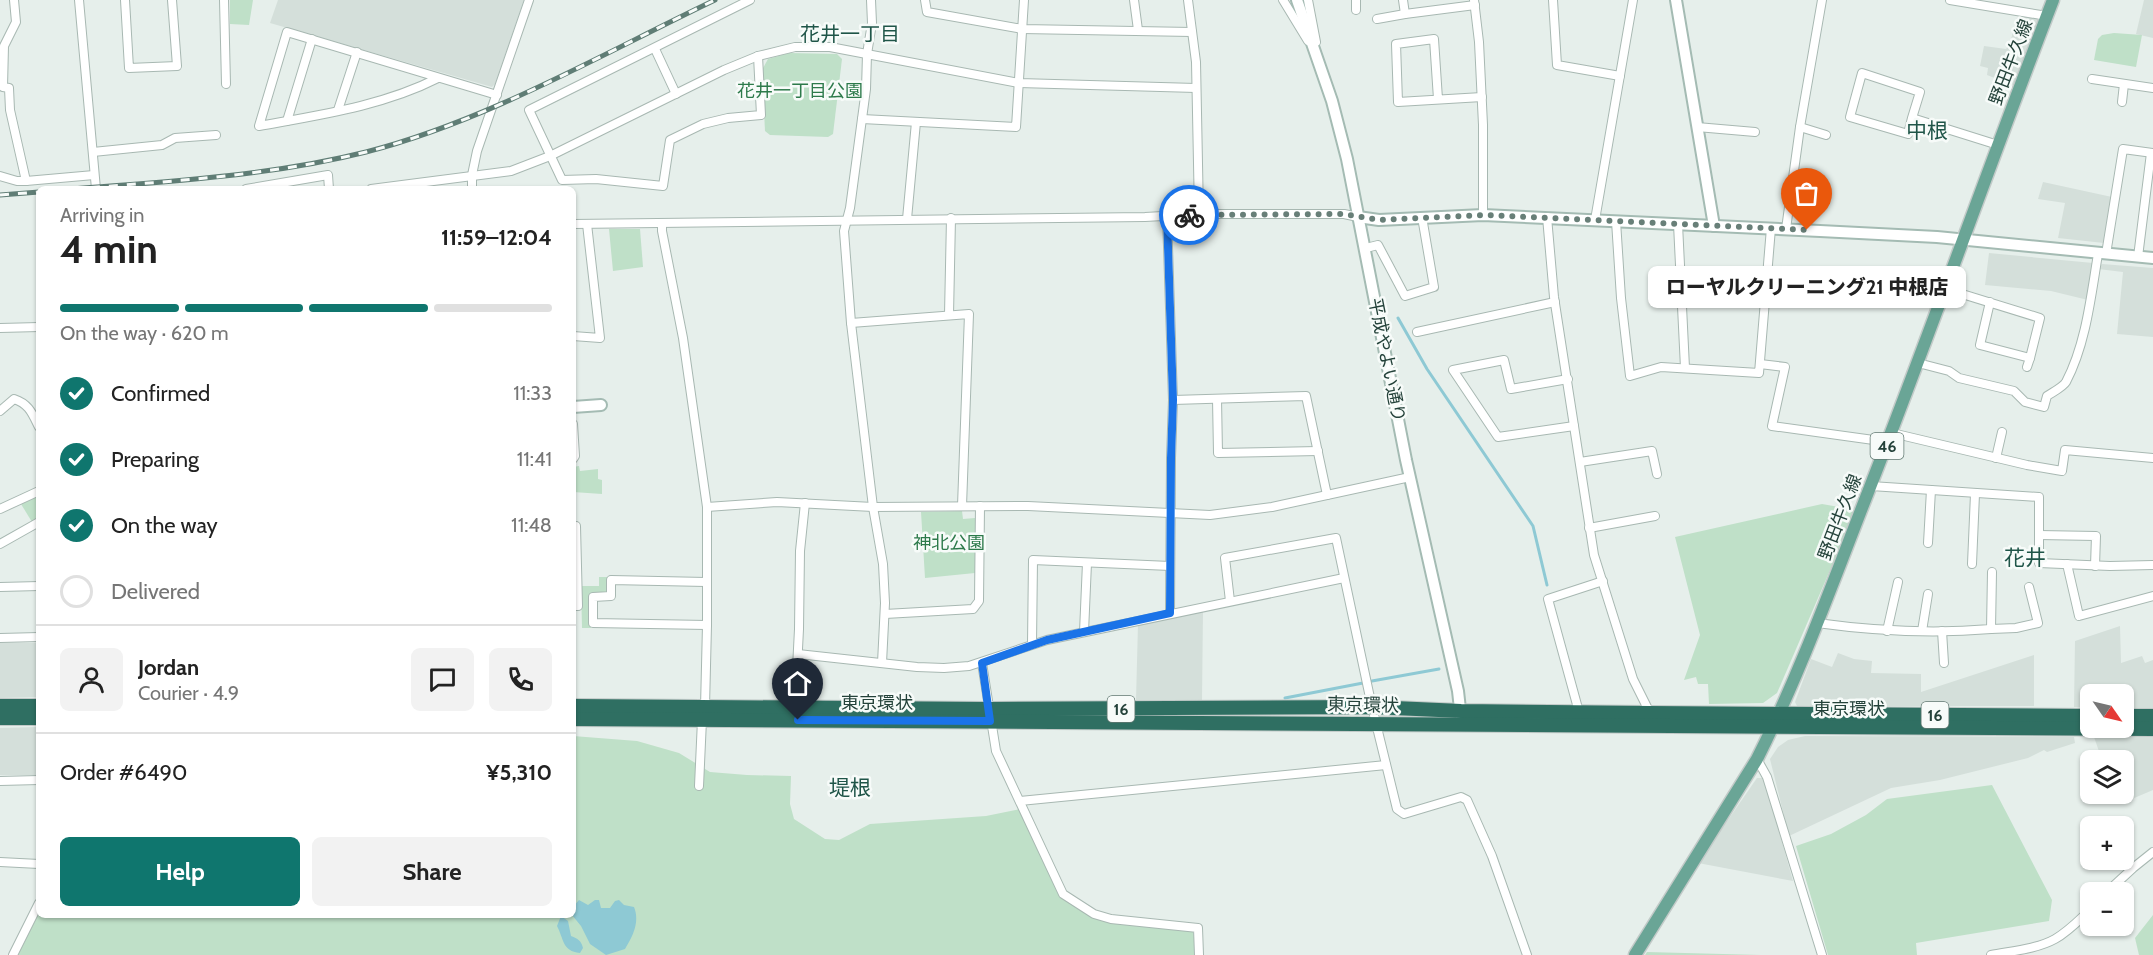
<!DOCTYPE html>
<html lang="en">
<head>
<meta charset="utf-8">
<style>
  body { margin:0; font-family:Cabin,"Noto Sans JP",sans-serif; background:#f2f2f2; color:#222; height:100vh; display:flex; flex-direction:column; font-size:22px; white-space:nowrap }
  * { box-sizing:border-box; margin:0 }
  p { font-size:20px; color:#767676 }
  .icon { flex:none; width:33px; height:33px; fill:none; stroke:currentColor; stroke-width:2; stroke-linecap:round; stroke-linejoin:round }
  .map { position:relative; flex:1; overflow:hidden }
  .drawer { position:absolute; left:36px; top:186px; width:540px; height:732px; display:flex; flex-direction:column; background:#fff; border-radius:9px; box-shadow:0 2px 4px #0004 }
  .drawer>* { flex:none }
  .needle { width:39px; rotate:124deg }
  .fabs { position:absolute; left:2080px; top:684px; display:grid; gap:12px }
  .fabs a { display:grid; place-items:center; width:54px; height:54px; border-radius:9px; background:#fff; box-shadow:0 2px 4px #0004; font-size:30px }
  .pin { position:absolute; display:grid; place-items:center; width:51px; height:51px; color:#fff; margin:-62px -26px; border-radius:50% 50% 50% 0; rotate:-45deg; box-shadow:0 0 6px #0007 }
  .pin .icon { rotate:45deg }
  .courier { position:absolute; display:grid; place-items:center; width:60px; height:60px; margin:-30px; border:4px solid #1a73e8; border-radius:50%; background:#fff; color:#222; box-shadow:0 2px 8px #0007 }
  .bubble { position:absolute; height:42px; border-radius:9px; background:#fff; box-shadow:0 2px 4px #0004; font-size:20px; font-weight:800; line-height:42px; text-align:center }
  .headline em { font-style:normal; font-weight:800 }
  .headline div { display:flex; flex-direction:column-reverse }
  .headline { display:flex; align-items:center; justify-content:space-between; height:102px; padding:0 24px }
  h1 { font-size:39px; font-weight:800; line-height:45px }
  .bar { display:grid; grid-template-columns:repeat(4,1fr); gap:9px 6px; align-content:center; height:72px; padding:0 24px }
  .bar i { height:8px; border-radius:4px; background:#e0e0e0 }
  .bar .selected { background:#0f766e }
  .bar p { grid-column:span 4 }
  .line { display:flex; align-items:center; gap:15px; padding:0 24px; border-top:2px solid #e0e0e0 }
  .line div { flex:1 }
  .round { display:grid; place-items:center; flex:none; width:63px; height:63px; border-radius:9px; background:#f2f2f2 }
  ol { padding:0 24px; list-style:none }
  li { display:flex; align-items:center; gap:18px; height:66px }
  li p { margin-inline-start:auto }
  li .icon { padding:6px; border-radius:50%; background:#0f766e; color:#fff; stroke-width:4 }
  li:last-child { color:#767676 }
  li i { width:33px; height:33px; border:3px solid #e0e0e0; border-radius:50% }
  .action { display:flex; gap:12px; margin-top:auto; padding:12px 24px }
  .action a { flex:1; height:69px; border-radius:9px; background:#0f766e; color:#fff; font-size:24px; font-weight:800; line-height:69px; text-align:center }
  .action a+a { background:#f2f2f2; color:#222 }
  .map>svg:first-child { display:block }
  .built { fill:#d4dfda }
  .green { fill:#bfe0c8 }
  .water { fill:#8ec9d4 }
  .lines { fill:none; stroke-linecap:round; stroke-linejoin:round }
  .stream { stroke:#8ec9d4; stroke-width:3 }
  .street-casing { stroke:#a8b8b2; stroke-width:10 }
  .secondary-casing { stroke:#a4bbb3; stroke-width:14 }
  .primary-casing { stroke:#c2cac8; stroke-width:15 }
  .highway-casing { stroke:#c2cac8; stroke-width:16 }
  .street { stroke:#fff; stroke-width:8 }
  .secondary { stroke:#fff; stroke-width:10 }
  .primary { stroke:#6aa596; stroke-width:12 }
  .highway { stroke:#2f6f62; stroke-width:14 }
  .rail-casing { stroke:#5f7d75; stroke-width:5 }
  .rail { stroke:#f7fbf9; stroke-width:3; stroke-dasharray:9; stroke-linecap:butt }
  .done { stroke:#687f78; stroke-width:6; stroke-dasharray:0 10.8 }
  .route { stroke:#1a73e8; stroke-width:8 }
  .labels { text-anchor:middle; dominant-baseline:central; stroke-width:5; stroke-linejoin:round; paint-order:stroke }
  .shield { fill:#f7fbf9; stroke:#637a73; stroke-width:1.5 }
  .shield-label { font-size:16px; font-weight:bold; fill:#24423a }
  .street-label { font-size:18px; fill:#24423a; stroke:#f7fbf9 }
  .park-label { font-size:18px; fill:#2d7a4b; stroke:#f7fbf9 }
  .neighbourhood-label { font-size:20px; fill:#1f5548; stroke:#f7fbf9 }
  .quarter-label { font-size:21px; fill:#1f5548; stroke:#f7fbf9 }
</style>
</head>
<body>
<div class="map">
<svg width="2153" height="955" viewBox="0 0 2153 955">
  <rect width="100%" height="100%" fill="#e6efeb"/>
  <g class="built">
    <polygon points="278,0 524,0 495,84 492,87 270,23"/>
    <polygon points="2144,0 2153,0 2153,38 2136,34"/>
    <polygon points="2024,14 2039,16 2013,85 1987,75 1988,68 1980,66 1984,46 2006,49 2010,44 2016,19"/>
    <polygon points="2043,182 2112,197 2104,243 2058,238 2065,203 2038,199"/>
    <polygon points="1989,253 2093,263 2088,300 2051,291 1985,285"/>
    <polygon points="2102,264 2153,268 2153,337 2117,334 2123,272 2098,269"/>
    <polygon points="1203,610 1202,700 1136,700 1138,624"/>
    <polygon points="2120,626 2121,663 2142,656 2145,663 2153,660 2153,708 2124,708 2124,694 2091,694 2091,707 2074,707 2075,641"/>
    <polygon points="0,643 39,643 39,697 0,698"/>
    <polygon points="1838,653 1854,659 1872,661 1871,673 1921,674 1921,692 2034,655 2034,706 1797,706 1795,702 1811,659 1832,667"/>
    <polygon points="39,727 39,775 0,775 0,728"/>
    <polygon points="1805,736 2074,737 2075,743 2047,752 2044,750 2028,758 1940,780 1891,788 1789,836 1770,759 1778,747 1788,740"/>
    <polygon points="2094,737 2153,737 2153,790 2120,804 2115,794 2124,794 2124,760 2102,760"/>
    <polygon points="1757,778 1764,778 1793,881 1698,863"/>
  </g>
  <g class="green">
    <polygon points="230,0 253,0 249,25 230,24"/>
    <polygon points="2114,33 2142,35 2136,67 2094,60 2098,39 2102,35"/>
    <polygon points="789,53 837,54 842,59 833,134 828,137 770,135 765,131 762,70 768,59"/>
    <polygon points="609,229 640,229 643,267 613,271"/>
    <polygon points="579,466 580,471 598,469 598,479 602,480 602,494 573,492 573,467"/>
    <polygon points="39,496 39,518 32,522 21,504"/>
    <polygon points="1822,504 1856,510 1777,693 1763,703 1709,704 1708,684 1698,684 1696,677 1684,680 1700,635 1675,537"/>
    <polygon points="962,511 963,519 975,518 975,573 925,578 921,512"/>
    <polygon points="599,577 607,577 608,591 605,594 590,594 591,628 582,628 581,586 599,586"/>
    <polygon points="573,736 637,741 679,753 710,772 747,775 791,776 790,804 794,819 825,839 839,840 870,824 986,816 1020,809 1053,883 1062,898 1078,909 1193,932 1197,955 18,955 39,913 39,915 573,915"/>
    <polygon points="1992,785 2052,900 2049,921 1916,943 1917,955 1828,955 1796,846 1831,834 1866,815 1887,799"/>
    <polygon points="2153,915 2153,955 2139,955 2135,938"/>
    <polygon points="1647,952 1761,955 1645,955"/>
  </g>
  <g class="water">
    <path d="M579,900L588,905L595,900H599L601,908H610L615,901L619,900L624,905L634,907C640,922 633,936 625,949L606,955L590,944L581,926L572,915L573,907Z"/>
    <path d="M561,916L568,921L571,936C578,939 581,940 583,948L580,953C562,951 564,939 557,926Z"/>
  </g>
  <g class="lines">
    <g class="stream">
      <polyline points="1398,318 1427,369 1533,526 1547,585"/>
      <polyline points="1372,681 1439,669"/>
      <polyline points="1285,698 1363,683"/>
    </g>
    <defs>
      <g id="street">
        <polyline points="14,0 16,22 4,46 3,87 9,88 10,110 26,181"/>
        <polyline points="79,0 96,189"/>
        <polyline points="125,0 129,68 177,66 172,0"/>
        <polyline points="224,0 226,84"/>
        <polyline points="750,0 529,110 562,180 596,179 663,186 670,140 703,124 728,118 761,115 758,56"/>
        <polyline points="871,0 872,23 867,54 866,89 850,208 844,231 851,323 873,507 883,564 885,603 882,663"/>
        <polyline points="925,0 927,12 1022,29 1192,32"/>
        <polyline points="1134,0 1138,30"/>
        <polyline points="1188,0 1196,62 1199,214"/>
        <polyline points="1283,0 1308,41"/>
        <polyline points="1308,0 1316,42"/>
        <polyline points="1356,0 1356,10"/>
        <polyline points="1403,0 1405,14 1475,5"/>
        <polyline points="1474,0 1479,42 1483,125 1483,215"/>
        <polyline points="1553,0 1557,65 1620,76"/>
        <polyline points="1950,0 2047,16"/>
        <polyline points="1377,19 1405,14"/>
        <polyline points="655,49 676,94"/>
        <path d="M438,78C383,106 319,115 259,126L287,32L497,95"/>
        <polyline points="2092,79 2153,88"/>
        <polyline points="1438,99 1434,39 1396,44 1398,102 1482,97"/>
        <polyline points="2122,102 2124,84"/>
        <polyline points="338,110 357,52"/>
        <polyline points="1912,118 1920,92 1862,73 1850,117 1908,134 1912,118 1998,145"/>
        <polyline points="862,119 1016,127 1024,0"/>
        <polyline points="287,121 312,39"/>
        <polyline points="1697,127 1755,132"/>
        <polyline points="1800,127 1826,135"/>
        <polyline points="93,152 162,145 175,138 216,135"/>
        <polyline points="0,176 17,181 26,181 94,175"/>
        <polyline points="246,189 328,175 329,189"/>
        <polyline points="371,189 511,171 550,156 724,70 758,56 795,47 830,47 1019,83 1196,88"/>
        <polyline points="472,189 472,175 477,151 529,0"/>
        <polyline points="1167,216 1173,400 1171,458 1170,613"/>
        <polyline points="1547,217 1554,297 1594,555 1633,679 1650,713"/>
        <polyline points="907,219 916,122"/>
        <polyline points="1595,220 1633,0"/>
        <polyline points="1616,221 1621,298 1630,376 1661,367 1759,373 1771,228"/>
        <polyline points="662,223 662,231 683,338 707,507 707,625 705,707 702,720 699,786"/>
        <polyline points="573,224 1145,217 1199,214 1344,214 1358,217"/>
        <polyline points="1678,224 1685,368"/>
        <polyline points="1786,229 1800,127 1822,0"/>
        <polyline points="1366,248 1378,245 1405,296 1434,287 1422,217"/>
        <polyline points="2106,254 2123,149 2153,153"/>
        <polyline points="2138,257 2151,153"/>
        <polyline points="1946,289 2040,318 2030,358 1980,345 1990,302"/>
        <polyline points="949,315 951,218"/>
        <polyline points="851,323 969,314 962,506"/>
        <polyline points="0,328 39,327"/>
        <polyline points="1417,332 1555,302"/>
        <polyline points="573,336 600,338 587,224"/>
        <path d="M1918,363L1949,371L1959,378L2014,391L2025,402L2044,407L2047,396C2053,392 2063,387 2066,382C2086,344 2091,296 2098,254"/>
        <polyline points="1760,364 1785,367 1772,426 1888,442"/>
        <polyline points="2027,367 2030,358"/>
        <polyline points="1568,379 1511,389 1504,360 1453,370 1498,437 1574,426"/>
        <polyline points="1217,399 1218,453 1318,451"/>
        <polyline points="1173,400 1306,396 1327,495"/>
        <path d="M0,411L14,399C29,404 32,413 39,427"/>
        <polyline points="573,424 575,456 573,459"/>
        <polyline points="1892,433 2027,465 2062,471 2065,450 2153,458"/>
        <polyline points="1996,458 2002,432"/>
        <polyline points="1580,462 1652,451 1657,474"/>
        <polyline points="1871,486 2039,497 2039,563 2110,566 2153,565"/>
        <polyline points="707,507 777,502 873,507 1028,506 1210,515 1272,507 1410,477"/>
        <polyline points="0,509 39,491"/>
        <polyline points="573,526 576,526 578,606 573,606"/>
        <polyline points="1589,528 1655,516"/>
        <polyline points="2039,535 2096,536 2095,566"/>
        <polyline points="1928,543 1931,490"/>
        <polyline points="0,544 39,522"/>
        <polyline points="1972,564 1975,494"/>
        <polyline points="2067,564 2079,616 2153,596"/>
        <polyline points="706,582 611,580 611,596 593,597 593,623 707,625"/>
        <polyline points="0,587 39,586"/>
        <polyline points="1230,601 1225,558 1336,538 1372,707 1397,809 1404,814 1461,797 1467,800 1492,856 1527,955"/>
        <polyline points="885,614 973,609 979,601 980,506"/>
        <path d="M1817,623C1875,631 1933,634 1991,629L1992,572"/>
        <polyline points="1991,629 2016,628 2038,623 2029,587"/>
        <polyline points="1887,631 1898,582"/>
        <polyline points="1922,631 1928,594"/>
        <polyline points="1942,631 1944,663"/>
        <polyline points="1084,632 1087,563"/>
        <polyline points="0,638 39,637"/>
        <polyline points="1032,644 1033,560 1170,566"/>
        <polyline points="798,654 917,667 944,668 969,666 1047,640 1344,578"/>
        <polyline points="982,663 996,751 1063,894 1094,914 1111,919 1198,928 1199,955"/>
        <polyline points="795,708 799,629 800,551 805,503"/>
        <polyline points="1579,712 1548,599 1603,581"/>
        <polyline points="1757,759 1767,777 1822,955"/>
        <polyline points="0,781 39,780"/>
        <polyline points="1020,801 1386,765"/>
        <polyline points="0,862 39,864"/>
        <polyline points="2107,892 2133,868 2153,852"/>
        <polyline points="13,955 39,903"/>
        <path d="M1991,955C2012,951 2037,949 2055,939C2069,931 2080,919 2091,909"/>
      </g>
      <g id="secondary">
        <polyline points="1297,0 1332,101 1347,159 1406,460 1458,691 1461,718"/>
        <polyline points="1676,0 1714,226"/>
        <polyline points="1358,217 1379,220 1483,215 1820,231 1937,237 2153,258"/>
        <polyline points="573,407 601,405"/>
      </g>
      <path id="primary" d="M1635,955L1757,759C1799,676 1831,587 1865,500C1930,334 1989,166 2053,0"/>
      <g id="highway">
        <polyline points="0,706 39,706"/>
        <polyline points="573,706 988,709 1372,707 1461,711 1650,713 2091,716"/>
        <polyline points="2124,716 2153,716"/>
        <polyline points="0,718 39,718"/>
        <polyline points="573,719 2153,729"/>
      </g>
    </defs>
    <use href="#street" class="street-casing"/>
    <use href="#secondary" class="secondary-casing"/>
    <use href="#primary" class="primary-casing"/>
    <use href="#highway" class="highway-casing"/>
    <use href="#street" class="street"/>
    <use href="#secondary" class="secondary"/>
    <use href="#primary" class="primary"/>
    <use href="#highway" class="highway"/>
    <defs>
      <g id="rail">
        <path d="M73,189C171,181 270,176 366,152C487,121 602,54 715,0"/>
        <polyline points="0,195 39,192"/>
      </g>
    </defs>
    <use href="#rail" class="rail-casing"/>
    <use href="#rail" class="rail"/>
  </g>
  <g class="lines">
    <polyline class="done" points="1189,215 1344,214 1379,220 1483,215 1807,230"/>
    <polyline class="route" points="798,720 990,721 982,663 1047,640 1170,613 1171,458 1173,400 1167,216 1189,215"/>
  </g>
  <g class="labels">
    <g class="shield">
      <rect x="1870.5" y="433" width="33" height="26" rx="4.5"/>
      <rect x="1107.5" y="696" width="27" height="26" rx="4.5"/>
      <rect x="1921.5" y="702" width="27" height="26" rx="4.5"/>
    </g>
    <g class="shield-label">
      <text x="1887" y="446">46</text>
      <text x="1121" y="709">16</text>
      <text x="1935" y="715">16</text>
    </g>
    <g class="street-label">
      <text transform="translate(2011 62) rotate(-69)">野田牛久線</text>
      <text transform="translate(1387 360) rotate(79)">平成やよい通り</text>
      <text transform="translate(1840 517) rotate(-69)">野田牛久線</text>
      <text x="877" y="703">東京環状</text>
      <text transform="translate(1363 705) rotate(1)">東京環状</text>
      <text x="1849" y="709">東京環状</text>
    </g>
    <g class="park-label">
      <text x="800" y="91">花井一丁目公園</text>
      <text x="949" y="543">神北公園</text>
    </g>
    <g class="neighbourhood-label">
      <text x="850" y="34">花井一丁目</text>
    </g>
    <g class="quarter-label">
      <text x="1927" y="130">中根</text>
      <text x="2025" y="557">花井</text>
      <text x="850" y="787">堤根</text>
    </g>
  </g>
</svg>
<div class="fabs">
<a><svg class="needle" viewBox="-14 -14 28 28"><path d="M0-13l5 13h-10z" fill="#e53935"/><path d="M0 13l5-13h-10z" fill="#767676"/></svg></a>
<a><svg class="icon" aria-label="layers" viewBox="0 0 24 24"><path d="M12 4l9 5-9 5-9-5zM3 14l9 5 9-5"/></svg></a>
<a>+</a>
<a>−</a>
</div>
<div class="pin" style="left:1807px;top:230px;background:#ea580c"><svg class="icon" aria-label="bag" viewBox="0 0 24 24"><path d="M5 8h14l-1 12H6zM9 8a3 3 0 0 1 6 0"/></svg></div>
<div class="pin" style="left:798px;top:720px;background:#1f2937"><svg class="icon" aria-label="home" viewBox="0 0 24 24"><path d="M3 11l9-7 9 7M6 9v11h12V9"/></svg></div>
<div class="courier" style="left:1189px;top:215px"><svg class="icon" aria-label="bike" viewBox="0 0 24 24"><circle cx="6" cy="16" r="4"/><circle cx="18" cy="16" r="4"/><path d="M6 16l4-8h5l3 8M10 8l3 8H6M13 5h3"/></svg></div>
<div class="bubble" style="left:1648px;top:266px;width:318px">ローヤルクリーニング21 中根店</div>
<section class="drawer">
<div class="headline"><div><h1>4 min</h1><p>Arriving in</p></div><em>11:59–12:04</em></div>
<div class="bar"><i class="selected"></i><i class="selected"></i><i class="selected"></i><i></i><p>On the way · 620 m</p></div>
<ol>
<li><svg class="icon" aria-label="check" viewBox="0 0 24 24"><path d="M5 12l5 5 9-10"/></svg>Confirmed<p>11:33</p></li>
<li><svg class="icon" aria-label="check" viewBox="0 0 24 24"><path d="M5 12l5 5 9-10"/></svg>Preparing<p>11:41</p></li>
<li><svg class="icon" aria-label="check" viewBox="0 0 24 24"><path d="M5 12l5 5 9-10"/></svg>On the way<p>11:48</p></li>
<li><i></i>Delivered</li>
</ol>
<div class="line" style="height:108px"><a class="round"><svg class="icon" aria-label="person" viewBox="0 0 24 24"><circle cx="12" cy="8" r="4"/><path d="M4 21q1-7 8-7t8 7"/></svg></a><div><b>Jordan</b><p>Courier · 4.9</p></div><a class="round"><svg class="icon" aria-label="chat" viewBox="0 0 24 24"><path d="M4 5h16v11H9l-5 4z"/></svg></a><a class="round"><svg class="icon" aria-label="phone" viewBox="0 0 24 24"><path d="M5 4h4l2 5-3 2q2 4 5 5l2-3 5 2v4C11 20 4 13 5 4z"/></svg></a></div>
<div class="line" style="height:78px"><div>Order #6490</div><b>¥5,310</b></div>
<div class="action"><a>Help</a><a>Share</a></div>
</section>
</div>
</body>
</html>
